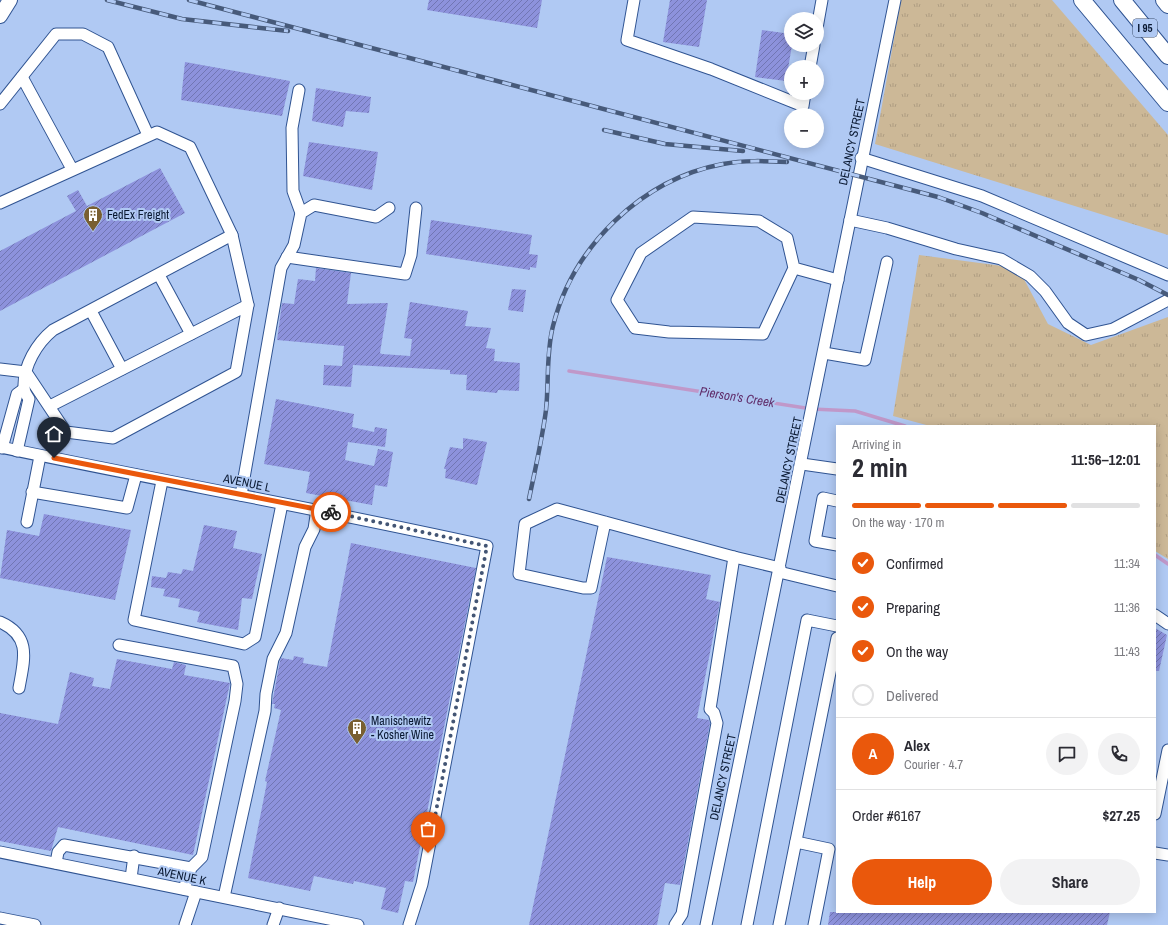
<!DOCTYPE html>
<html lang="en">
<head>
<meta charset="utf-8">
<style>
  body { margin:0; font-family:"Archivo Narrow",sans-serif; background:#f2f2f3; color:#2b2b33; height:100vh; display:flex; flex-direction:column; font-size:15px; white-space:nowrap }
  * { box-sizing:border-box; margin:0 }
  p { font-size:13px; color:#7c7c81 }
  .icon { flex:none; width:22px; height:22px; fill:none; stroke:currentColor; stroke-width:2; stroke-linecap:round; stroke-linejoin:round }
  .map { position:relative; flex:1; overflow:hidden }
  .drawer { position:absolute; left:836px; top:425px; width:320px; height:488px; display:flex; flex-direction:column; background:#fff; border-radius:0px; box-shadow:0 2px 10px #0003 }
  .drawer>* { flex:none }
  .buttons { position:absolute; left:784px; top:12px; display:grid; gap:8px }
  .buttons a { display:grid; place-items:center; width:40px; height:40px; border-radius:50%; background:#fff; box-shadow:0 2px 10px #0003; font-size:20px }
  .pin { position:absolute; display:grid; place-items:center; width:34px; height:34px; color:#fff; margin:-41px -17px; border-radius:50% 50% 50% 0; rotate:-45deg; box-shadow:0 0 4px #0007 }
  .pin .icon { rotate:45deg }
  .courier { position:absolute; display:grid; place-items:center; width:40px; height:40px; margin:-20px; border:3px solid #ea580c; border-radius:50%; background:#fff; color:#222; box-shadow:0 1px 5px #0007 }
  .overview em { font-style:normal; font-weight:700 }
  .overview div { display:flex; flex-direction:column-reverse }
  .overview { display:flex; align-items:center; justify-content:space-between; height:68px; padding:0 16px }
  h1 { font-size:26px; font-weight:700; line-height:30px }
  .bar { display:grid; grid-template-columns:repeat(4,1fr); gap:6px 4px; align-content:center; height:48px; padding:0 16px }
  .bar i { height:5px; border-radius:3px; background:#e1e1e2 }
  .bar .on { background:#ea580c }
  .bar p { grid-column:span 4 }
  .line { display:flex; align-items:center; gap:10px; padding:0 16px; border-top:1px solid #e1e1e2 }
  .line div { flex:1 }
  .round { display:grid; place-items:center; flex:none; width:42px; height:42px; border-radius:21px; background:#f2f2f3 }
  ol { padding:0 16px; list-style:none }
  li { display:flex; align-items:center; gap:12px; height:44px }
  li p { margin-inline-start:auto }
  li .icon { padding:4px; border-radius:50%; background:#ea580c; color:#fff; stroke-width:4 }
  li:last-child { color:#7c7c81 }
  li i { width:22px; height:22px; border:2px solid #e1e1e2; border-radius:50% }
  .cta { display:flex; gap:8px; margin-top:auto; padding:8px 16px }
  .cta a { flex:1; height:46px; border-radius:24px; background:#ea580c; color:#fff; font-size:16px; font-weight:700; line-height:46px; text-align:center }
  .cta a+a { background:#f2f2f3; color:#2b2b33 }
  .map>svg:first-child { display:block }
  .grass { fill:url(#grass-tufts) }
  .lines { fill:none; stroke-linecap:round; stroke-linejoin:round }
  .stream { stroke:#c098c9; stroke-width:3.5 }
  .building { fill:url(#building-hatch) }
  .minor-casing { stroke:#305492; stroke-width:13 }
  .major-casing { stroke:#305492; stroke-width:16 }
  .highway-casing { stroke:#305492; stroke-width:18 }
  .minor { stroke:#fff; stroke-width:11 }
  .major { stroke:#fff; stroke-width:14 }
  .highway { stroke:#fff; stroke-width:16 }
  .rail-casing { stroke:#475a7a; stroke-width:4.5 }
  .rail { stroke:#b0c9f3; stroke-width:3; stroke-dasharray:9; stroke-linecap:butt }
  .done { stroke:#435574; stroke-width:4; stroke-dasharray:0 7.2 }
  .route { stroke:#ea580c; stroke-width:5 }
  .labels { text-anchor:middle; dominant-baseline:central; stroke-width:4; stroke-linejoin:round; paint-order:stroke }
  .shield { fill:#b0c9f3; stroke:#3a4c6a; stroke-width:1 }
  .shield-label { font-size:11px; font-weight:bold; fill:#081730 }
  .street-label { font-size:12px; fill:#081730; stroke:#b0c9f3 }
  .poi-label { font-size:12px; fill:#081730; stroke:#b0c9f3; text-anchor:start }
  .water-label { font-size:13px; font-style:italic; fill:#612f6c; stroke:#b0c9f3 }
</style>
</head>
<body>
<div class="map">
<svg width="1168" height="925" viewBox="0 0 1168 925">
  <defs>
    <pattern id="grass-tufts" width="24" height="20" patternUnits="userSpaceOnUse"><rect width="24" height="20" fill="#ccb897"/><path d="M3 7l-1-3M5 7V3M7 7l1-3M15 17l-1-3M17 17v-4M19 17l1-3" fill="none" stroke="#ae9d82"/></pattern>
    <pattern id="building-hatch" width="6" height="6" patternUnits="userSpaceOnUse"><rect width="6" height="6" fill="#8d92dc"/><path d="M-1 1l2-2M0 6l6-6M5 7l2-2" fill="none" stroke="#7176b3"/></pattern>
  </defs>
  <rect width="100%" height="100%" fill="#b0c9f3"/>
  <g class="grass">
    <polygon points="901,0 1052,0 1168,135 1168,235 875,144"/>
    <polygon points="919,255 1018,268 1048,324 1091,345 1168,317 1168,559 1155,551 1155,426 930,426 893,416"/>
  </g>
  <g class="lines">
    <g class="stream">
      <polyline points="569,371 812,409 855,411 905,426"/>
      <polyline points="1155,555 1168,564"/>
    </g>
  </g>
  <g class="building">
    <polygon points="429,0 542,0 537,28 427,10"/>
    <polygon points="670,0 707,0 699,47 663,42"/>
    <polygon points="762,30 791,34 792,45 786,81 755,77"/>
    <polygon points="185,62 290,81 282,116 181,100"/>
    <polygon points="316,88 371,97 369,113 346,111 343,127 312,121"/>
    <polygon points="309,142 378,152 372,190 303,176"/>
    <polygon points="160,168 185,213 0,311 0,251 76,211 67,196 78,190 87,206"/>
    <polygon points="431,220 532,235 529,254 538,255 536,268 530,267 530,270 426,254"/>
    <polygon points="316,268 351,273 347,304 388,303 380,353 382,354 410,356 412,339 404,338 410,302 468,311 465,326 491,328 486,348 495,349 494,361 520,363 519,391 498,390 497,393 466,390 467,375 450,374 450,370 353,365 351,387 323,385 324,365 342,366 344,346 277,340 282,303 294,304 298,279 315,281"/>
    <polygon points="512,289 526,290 523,312 508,310"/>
    <polygon points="276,399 354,414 352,427 374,432 375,427 387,429 385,447 348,442 345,460 374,466 378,449 393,452 387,487 375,485 372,505 306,493 310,472 264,464"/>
    <polygon points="463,438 487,442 477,485 445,478 446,469 444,469 450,447 463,449"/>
    <polygon points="44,514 131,530 115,600 0,578 7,530 39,536"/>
    <polygon points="204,525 237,531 233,548 262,554 252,599 242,598 238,630 197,622 200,612 178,607 180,599 163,596 165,589 151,587 152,576 166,578 168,572 181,574 183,569 193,571"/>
    <polygon points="351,543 476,568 413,882 405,881 398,913 381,909 386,888 354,881 353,884 314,876 310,891 248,878 267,782 265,781 281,710 274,708 275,704 272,704 280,661 281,658 293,660 294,656 304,658 303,663 327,667"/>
    <polygon points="607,557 711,575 706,599 720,602 697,718 709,720 710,723 680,885 665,883 657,925 529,925"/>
    <polygon points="1155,628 1167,635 1159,671 1155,671"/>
    <polygon points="117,659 172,669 174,662 186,665 184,675 230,683 193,855 58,827 51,851 0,841 0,713 58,724 70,672 94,678 92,686 110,689"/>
    <polygon points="830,912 1110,912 1107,925 828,925"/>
  </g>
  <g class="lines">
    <defs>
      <g id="minor">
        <polyline points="634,0 627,40 711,69 803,106 805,93"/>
        <polyline points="817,28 822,0"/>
        <polyline points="810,67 814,45"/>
        <polyline points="22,77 72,169"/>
        <polyline points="299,90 292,128 293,191 301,213"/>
        <polyline points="0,104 56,34 83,34 108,47 148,135"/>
        <polyline points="861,158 982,196 1168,275"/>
        <path d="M0,203L157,132L190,147L232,235L53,330C37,343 23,366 24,388C24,391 27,396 29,399L17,451"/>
        <polyline points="850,220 887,228 956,249 1001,259 1030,276 1045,291 1068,323 1086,335 1113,329 1168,300"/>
        <polyline points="232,235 248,305"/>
        <polyline points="287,257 405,274 411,255 416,208"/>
        <polyline points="794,268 763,334 669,332 635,328 617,300 641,253 693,217 759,221 787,238 794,268 838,280"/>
        <polyline points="159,275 191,334"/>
        <polyline points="91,311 122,369"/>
        <polyline points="824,353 865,360 887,262"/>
        <polyline points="0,369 26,372 66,432 113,438 236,372 248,305 50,406"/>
        <path d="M0,447C162,481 325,510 487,546L422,884L409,925"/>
        <polyline points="2,448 17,394 24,389"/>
        <polyline points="802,464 837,469"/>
        <polyline points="162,481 134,620 244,644 255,637 282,504"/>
        <polyline points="32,492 127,508 136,475"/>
        <polyline points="241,495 281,268 294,245 301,213 314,205 376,217 389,208"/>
        <polyline points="837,501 823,498 815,541 837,545"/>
        <polyline points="27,522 40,456"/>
        <polyline points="605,522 591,588 583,588 519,574 525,524 557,509 734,557 710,709 714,713 717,723 682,914 675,925"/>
        <polyline points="734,557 780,568"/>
        <polyline points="779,572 837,586"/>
        <polyline points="1155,615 1168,624"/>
        <path d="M0,622C32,636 24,660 19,688"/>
        <polyline points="119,645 233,666 237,684 235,701 202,857 191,868 184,889"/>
        <polyline points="1155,814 1168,750"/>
        <polyline points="796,842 829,849 814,925"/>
        <polyline points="0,852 358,925"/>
        <polyline points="1155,853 1168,855"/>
        <polyline points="56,863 58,852 64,845 191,868"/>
        <polyline points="131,878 134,856"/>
        <polyline points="224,897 265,711 266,694 273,659 286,633 305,547 314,529 317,509"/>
        <polyline points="0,918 35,925"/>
        <polyline points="185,925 196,892"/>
        <polyline points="273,925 279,908"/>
        <path d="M706,925C770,617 831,308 895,0"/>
        <polyline points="747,925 807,620 837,626"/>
        <polyline points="779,925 837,638"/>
      </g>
      <polyline id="major" points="0,16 10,0"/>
      <g id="highway">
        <polyline points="1082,0 1168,103"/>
        <polyline points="1122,0 1168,56"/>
        <polyline points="1164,0 1168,5"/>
      </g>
    </defs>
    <use href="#minor" class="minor-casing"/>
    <use href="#major" class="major-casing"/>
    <use href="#highway" class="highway-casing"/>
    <use href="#minor" class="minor"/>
    <use href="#major" class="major"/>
    <use href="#highway" class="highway"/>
    <defs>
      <g id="rail">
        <polyline points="107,0 182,19 288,31"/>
        <polyline points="189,0 938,197 982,213 1139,280 1168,295"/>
        <polyline points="604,130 665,144 743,151"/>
        <path d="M529,499C535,470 542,440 546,410C549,382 546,353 553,326C573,246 642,179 723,164C744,160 766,161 787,162"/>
      </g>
    </defs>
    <use href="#rail" class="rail-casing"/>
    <use href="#rail" class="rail"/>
  </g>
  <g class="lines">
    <polyline class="done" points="331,512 487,546 428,853"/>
    <polyline class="route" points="54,458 331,512"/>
  </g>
  <defs>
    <symbol id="building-pin" viewBox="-11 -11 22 30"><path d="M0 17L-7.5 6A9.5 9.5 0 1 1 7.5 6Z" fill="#795f31" stroke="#b0c9f3"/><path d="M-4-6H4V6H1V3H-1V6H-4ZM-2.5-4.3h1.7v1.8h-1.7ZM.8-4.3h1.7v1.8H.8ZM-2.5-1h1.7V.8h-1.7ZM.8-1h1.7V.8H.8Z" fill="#fff"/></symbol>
  </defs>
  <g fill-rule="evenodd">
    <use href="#building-pin" x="82" y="204" width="22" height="30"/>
    <use href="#building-pin" x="346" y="717" width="22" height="30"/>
  </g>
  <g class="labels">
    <rect class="shield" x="1133" y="19" width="24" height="18" rx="3"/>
    <g class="shield-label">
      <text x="1145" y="28">I 95</text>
    </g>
    <g class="street-label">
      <text transform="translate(852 142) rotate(-78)">DELANCY STREET</text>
      <text transform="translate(789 460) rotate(-78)">DELANCY STREET</text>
      <text transform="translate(247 483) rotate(12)">AVENUE L</text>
      <text transform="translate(723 777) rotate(-78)">DELANCY STREET</text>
      <text transform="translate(182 876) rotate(12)">AVENUE K</text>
    </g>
    <g class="poi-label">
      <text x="107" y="215">FedEx Freight</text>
      <text x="371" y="721">Manischewitz<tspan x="371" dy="14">- Kosher Wine</tspan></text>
    </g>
    <g class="water-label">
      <text transform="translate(737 397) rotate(9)">Pierson's Creek</text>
    </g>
  </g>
</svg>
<div class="buttons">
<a><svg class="icon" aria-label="layers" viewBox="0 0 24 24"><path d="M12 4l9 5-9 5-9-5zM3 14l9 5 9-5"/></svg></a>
<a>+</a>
<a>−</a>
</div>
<div class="pin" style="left:428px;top:853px;background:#ea580c"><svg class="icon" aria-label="bag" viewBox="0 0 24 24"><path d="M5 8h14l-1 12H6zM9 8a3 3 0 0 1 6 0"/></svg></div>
<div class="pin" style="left:54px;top:458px;background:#1f2937"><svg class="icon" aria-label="home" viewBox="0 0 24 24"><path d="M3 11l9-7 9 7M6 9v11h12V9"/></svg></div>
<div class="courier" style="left:331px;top:512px"><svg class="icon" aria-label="bike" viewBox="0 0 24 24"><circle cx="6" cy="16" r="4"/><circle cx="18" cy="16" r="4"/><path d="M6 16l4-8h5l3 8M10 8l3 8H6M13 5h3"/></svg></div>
<section class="drawer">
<div class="overview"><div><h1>2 min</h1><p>Arriving in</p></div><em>11:56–12:01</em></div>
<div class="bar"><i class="on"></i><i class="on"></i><i class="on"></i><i></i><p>On the way · 170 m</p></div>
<ol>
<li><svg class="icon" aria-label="check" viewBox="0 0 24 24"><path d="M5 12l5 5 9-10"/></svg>Confirmed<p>11:34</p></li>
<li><svg class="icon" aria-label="check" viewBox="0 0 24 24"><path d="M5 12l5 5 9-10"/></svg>Preparing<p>11:36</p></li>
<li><svg class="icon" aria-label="check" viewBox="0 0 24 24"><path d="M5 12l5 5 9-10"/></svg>On the way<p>11:43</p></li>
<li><i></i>Delivered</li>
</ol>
<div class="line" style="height:72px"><b class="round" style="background:#ea580c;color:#fff">A</b><div><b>Alex</b><p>Courier · 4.7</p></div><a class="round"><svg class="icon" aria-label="chat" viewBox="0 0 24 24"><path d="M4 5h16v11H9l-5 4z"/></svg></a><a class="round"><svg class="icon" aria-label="phone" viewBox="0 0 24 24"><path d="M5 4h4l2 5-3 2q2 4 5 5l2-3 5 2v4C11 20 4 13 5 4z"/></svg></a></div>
<div class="line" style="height:52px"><div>Order #6167</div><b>$27.25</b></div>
<div class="cta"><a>Help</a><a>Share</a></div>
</section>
</div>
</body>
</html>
